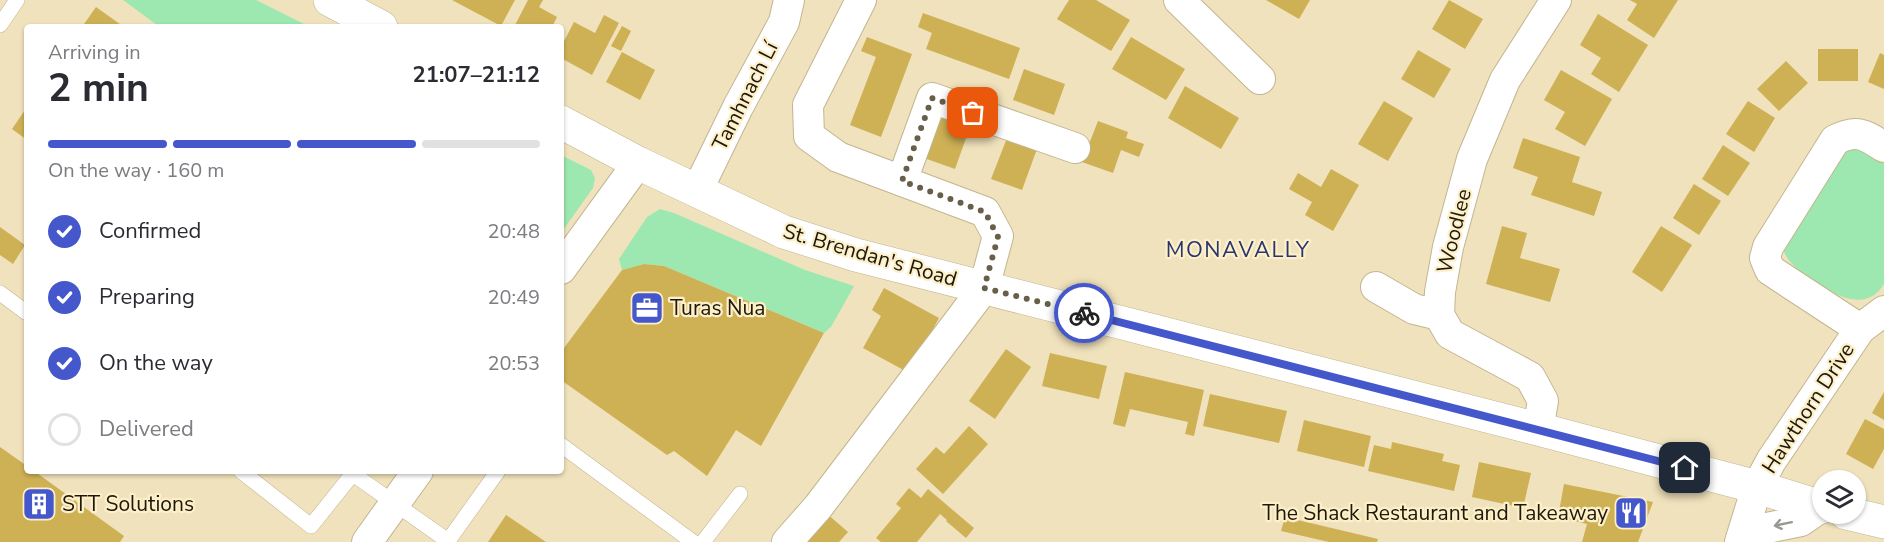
<!DOCTYPE html>
<html lang="en">
<head>
<meta charset="utf-8">
<style>
  body { margin:0; font-family:"Nunito Sans",sans-serif; background:#f7f7f7; color:#2b2b33; height:100vh; display:flex; flex-direction:column; font-size:22px; white-space:nowrap }
  * { box-sizing:border-box; margin:0 }
  p { font-size:20px; color:#7c7c81 }
  .icon { flex:none; width:33px; height:33px; fill:none; stroke:currentColor; stroke-width:2; stroke-linecap:round; stroke-linejoin:round }
  .map { position:relative; flex:1; overflow:hidden }
  .details { position:absolute; left:24px; top:24px; width:540px; height:450px; display:flex; flex-direction:column; background:#fff; border-radius:6px; box-shadow:0 2px 4px #0004 }
  .details>* { flex:none }
  .fabs { position:absolute; left:1812px; top:470px; display:grid; gap:12px }
  .fabs a { display:grid; place-items:center; width:54px; height:54px; border-radius:50%; background:#fff; box-shadow:0 2px 4px #0004; font-size:30px }
  .pin { position:absolute; display:grid; place-items:center; width:51px; height:51px; color:#fff; margin:-26px; border-radius:12px; box-shadow:0 3px 9px #0006 }
  .courier { position:absolute; display:grid; place-items:center; width:60px; height:60px; margin:-30px; border:4px solid #4457cb; border-radius:50%; background:#fff; color:#222; box-shadow:0 2px 8px #0007 }
  .head em { font-style:normal; font-weight:700 }
  .head div { display:flex; flex-direction:column-reverse }
  .head { display:flex; align-items:center; justify-content:space-between; height:102px; padding:0 24px }
  h1 { font-size:39px; font-weight:700; line-height:45px }
  .bar { display:grid; grid-template-columns:repeat(4,1fr); gap:9px 6px; align-content:center; height:72px; padding:0 24px }
  .bar i { height:8px; border-radius:4px; background:#e1e1e2 }
  .bar .current { background:#4457cb }
  .bar p { grid-column:span 4 }
  ol { padding:0 24px; list-style:none }
  li { display:flex; align-items:center; gap:18px; height:66px }
  li p { margin-inline-start:auto }
  li .icon { padding:6px; border-radius:50%; background:#4457cb; color:#fff; stroke-width:4 }
  li:last-child { color:#7c7c81 }
  li i { width:33px; height:33px; border:3px solid #e1e1e2; border-radius:50% }
  .map>svg:first-child { display:block }
  .green { fill:#9de8b0 }
  .building { fill:#ceb055 }
  .lines { fill:none; stroke-linecap:round; stroke-linejoin:round }
  .service-casing { stroke:#c2b590; stroke-width:16 }
  .minor-casing { stroke:#c2b590; stroke-width:32 }
  .secondary-casing { stroke:#c2b590; stroke-width:34 }
  .service { stroke:#fff; stroke-width:15 }
  .minor { stroke:#fff; stroke-width:30 }
  .secondary { stroke:#fff; stroke-width:33 }
  .oneway { stroke:#999791 }
  .done { stroke:#675f48; stroke-width:6; stroke-dasharray:0 10.8 }
  .route { stroke:#4457cb; stroke-width:8 }
  .labels { text-anchor:middle; dominant-baseline:central; stroke-width:4.5; stroke-linejoin:round; paint-order:stroke }
  .street-label { font-size:21px; fill:#1d180a; stroke:#fdf0c9 }
  .poi-label { font-size:21px; fill:#1d180a; stroke:#fdf0c9; text-anchor:start }
  .neighbourhood-label { font-size:22px; letter-spacing:1.5px; fill:#29356e; stroke:#fdf0c9 }
</style>
</head>
<body>
<div class="map">
<svg width="1884" height="542" viewBox="0 0 1884 542">
  <rect width="100%" height="100%" fill="#f0e2bc"/>
  <g class="green">
    <polygon points="123,0 256,0 310,27 156,27 157,25"/>
    <path d="M1862,148L1884,163V284C1866,314 1833,295 1812,279C1799,270 1788,264 1783,249L1839,149Z"/>
    <polygon points="561,155 591,170 595,178 593,188 561,233"/>
    <polygon points="660,209 674,213 805,270 854,286 831,327 824,333 664,266 644,264 622,270 619,259 647,217"/>
  </g>
  <g class="building">
    <polygon points="452,0 515,0 501,26"/>
    <polygon points="528,0 543,0 539,7 557,17 552,27 514,27"/>
    <polygon points="1069,0 1096,0 1130,20 1111,51 1057,19"/>
    <polygon points="1266,0 1310,0 1299,19"/>
    <polygon points="1449,0 1483,19 1465,49 1432,29"/>
    <polygon points="1630,0 1678,0 1654,38 1627,20 1637,4"/>
    <polygon points="96,7 124,27 82,27"/>
    <polygon points="923,13 1020,48 1009,79 926,49 932,33 918,27"/>
    <polygon points="1598,14 1648,45 1619,92 1591,74 1601,58 1580,45"/>
    <polygon points="604,15 619,23 592,75 561,58 561,47 574,22 595,33"/>
    <polygon points="622,26 631,31 621,51 611,46"/>
    <polygon points="867,37 912,54 881,137 850,125 876,57 861,51"/>
    <polygon points="1131,37 1185,69 1166,100 1112,69"/>
    <rect x="1818" y="49" width="40" height="32"/>
    <polygon points="1418,50 1451,69 1434,98 1401,79"/>
    <polygon points="622,52 655,70 640,100 606,82"/>
    <polygon points="1880,53 1884,55 1884,89 1868,82"/>
    <polygon points="1786,61 1808,83 1779,111 1757,89"/>
    <polygon points="1024,69 1065,84 1054,115 1013,100"/>
    <polygon points="1561,70 1612,99 1585,146 1555,129 1565,112 1544,100"/>
    <polygon points="1185,86 1239,118 1221,149 1168,118"/>
    <polygon points="1384,101 1413,118 1388,161 1358,144"/>
    <polygon points="1748,101 1775,118 1754,152 1726,134"/>
    <polygon points="27,107 27,140 12,129"/>
    <polygon points="939,116 970,127 955,169 924,158"/>
    <polygon points="1098,121 1128,132 1126,138 1144,144 1139,157 1121,150 1113,173 1082,162"/>
    <polygon points="1007,138 1037,149 1022,190 991,179"/>
    <polygon points="1523,138 1580,157 1572,182 1602,192 1594,216 1531,195 1538,177 1513,168"/>
    <polygon points="1723,145 1750,163 1728,196 1702,179"/>
    <polygon points="1331,169 1359,185 1333,231 1305,215 1312,202 1289,189 1298,173 1321,187"/>
    <polygon points="1694,184 1721,201 1699,235 1673,218"/>
    <polygon points="1502,226 1527,233 1520,258 1560,269 1550,302 1486,284"/>
    <polygon points="1661,226 1692,245 1662,292 1632,272"/>
    <polygon points="0,227 25,245 13,264 0,255"/>
    <polygon points="644,264 664,266 824,333 761,446 736,430 707,476 674,451 667,455 561,380 561,352 622,270"/>
    <polygon points="884,288 939,318 909,373 863,348 881,316 872,310"/>
    <polygon points="1006,349 1031,367 995,419 969,401"/>
    <polygon points="1050,353 1107,366 1099,399 1042,386"/>
    <polygon points="1125,372 1204,390 1194,436 1185,434 1188,422 1130,409 1125,427 1113,424"/>
    <polygon points="1884,392 1884,420 1872,413"/>
    <polygon points="1210,394 1287,411 1279,443 1203,426"/>
    <polygon points="1865,419 1884,429 1884,449 1873,469 1846,454"/>
    <polygon points="1304,420 1371,436 1364,467 1297,451"/>
    <polygon points="969,426 988,444 943,494 916,469 936,447 944,454"/>
    <polygon points="1392,442 1444,454 1442,461 1460,465 1454,491 1368,471 1374,445 1391,449"/>
    <polygon points="0,447 27,466 27,471 34,471 124,536 120,542 0,542"/>
    <polygon points="1479,462 1531,473 1523,508 1472,497"/>
    <polygon points="1564,484 1653,502 1638,542 1582,542 1587,524 1558,517"/>
    <polygon points="909,488 921,498 928,489 974,528 966,538 946,521 947,520 940,514 917,542 881,542 876,538 901,508 896,504"/>
    <polygon points="826,513 848,532 839,542 802,542"/>
    <polygon points="506,515 546,542 488,542"/>
    <polygon points="1285,517 1378,539 1377,542 1329,542 1281,531"/>
  </g>
  <g class="lines">
    <defs>
      <g id="service">
        <polyline points="0,25 17,0"/>
        <polyline points="0,293 27,313"/>
        <polyline points="561,445 693,542"/>
        <polyline points="241,471 311,526 355,471"/>
        <polyline points="353,474 448,541 498,471"/>
        <polyline points="703,542 740,494"/>
      </g>
      <g id="minor">
        <polyline points="1179,0 1260,79"/>
        <polyline points="902,181 932,98 1075,148"/>
        <polyline points="697,191 738,107 784,22 789,0"/>
        <polyline points="561,269 638,163"/>
        <polyline points="1376,287 1414,309 1439,315"/>
        <path d="M1860,329L1770,270L1765,258L1768,247L1835,140C1857,129 1864,134 1884,147"/>
        <polyline points="1538,429 1543,401 1530,377 1450,334 1439,315 1440,292 1448,247 1472,159 1505,80 1556,0"/>
        <polyline points="1743,536 1767,528 1801,521 1821,507"/>
        <polyline points="367,542 418,471"/>
        <polyline points="787,542 818,507 984,288 998,236 985,212 838,157 809,136 808,105 861,0"/>
        <polyline points="1740,542 1757,487 1771,461 1860,329 1884,311"/>
      </g>
      <g id="secondary">
        <polyline points="330,0 381,27"/>
        <polyline points="561,122 638,163 784,232 856,255 1538,429 1757,487 1822,507"/>
        <polyline points="1846,513 1884,522"/>
      </g>
    </defs>
    <use href="#service" class="service-casing"/>
    <use href="#minor" class="minor-casing"/>
    <use href="#secondary" class="secondary-casing"/>
    <use href="#service" class="service"/>
    <use href="#minor" class="minor"/>
    <use href="#secondary" class="secondary"/>
  </g>
  <defs><path id="oneway-shaft" d="M-6 0H5M1.5-3L5.5 0L1.5 3" fill="none" stroke-width="1.6" stroke-linecap="round" stroke-linejoin="round" transform="scale(1.5)"/></defs>
  <use class="oneway" href="#oneway-shaft" transform="translate(1783 524) rotate(168)"/>
  <g class="lines">
    <polyline class="done" points="973,113 932,98 902,181 985,212 998,237 984,288 1084,313"/>
    <polyline class="route" points="1084,313 1685,468"/>
  </g>
  <defs>
    <symbol id="office-square" viewBox="-11 -11 22 22"><rect x="-9" y="-9" width="18" height="18" rx="4" fill="#4457cb" stroke="#fdf0c9"/><path d="M-6-3h4V-5.5h4V-3h4V5H-6ZM-1-4.5V-3h2v-1.5ZM-6 0V1H6V0Z" fill="#fff"/></symbol>
    <symbol id="building-square" viewBox="-11 -11 22 22"><rect x="-9" y="-9" width="18" height="18" rx="4" fill="#4457cb" stroke="#fdf0c9"/><path d="M-4-6H4V6H1V3H-1V6H-4ZM-2.5-4.3h1.7v1.8h-1.7ZM.8-4.3h1.7v1.8H.8ZM-2.5-1h1.7V.8h-1.7ZM.8-1h1.7V.8H.8Z" fill="#fff"/></symbol>
    <symbol id="restaurant-square" viewBox="-11 -11 22 22"><rect x="-9" y="-9" width="18" height="18" rx="4" fill="#4457cb" stroke="#fdf0c9"/><path d="M-5-6h1v4h1v-4h1v4h1v-4h1v5L-1.5 .5V6h-2V.5L-5-1ZM5-6V6H3V1.5H1.5Q1.5-4 5-6Z" fill="#fff"/></symbol>
  </defs>
  <g fill-rule="evenodd">
    <use href="#office-square" x="628" y="289" width="38" height="38"/>
    <use href="#building-square" x="20" y="485" width="38" height="38"/>
    <use href="#restaurant-square" x="1612" y="494" width="38" height="38"/>
  </g>
  <g class="labels">
    <g class="street-label">
      <text transform="translate(745 96) rotate(-63)">Tamhnach Lí</text>
      <text transform="translate(1454 231) rotate(-76)">Woodlee</text>
      <text transform="translate(870 255) rotate(16)">St. Brendan's Road</text>
      <text transform="translate(1808 408) rotate(-57)">Hawthorn Drive</text>
    </g>
    <g class="poi-label">
      <text x="670" y="308">Turas Nua</text>
      <text x="62" y="504">STT Solutions</text>
      <text x="1608" y="513" text-anchor="end">The Shack Restaurant and Takeaway</text>
    </g>
    <g class="neighbourhood-label">
      <text x="1238" y="250">MONAVALLY</text>
    </g>
  </g>
</svg>
<div class="fabs">
<a><svg class="icon" aria-label="layers" viewBox="0 0 24 24"><path d="M12 4l9 5-9 5-9-5zM3 14l9 5 9-5"/></svg></a>
</div>
<div class="pin" style="left:973px;top:113px;background:#ea580c"><svg class="icon" aria-label="bag" viewBox="0 0 24 24"><path d="M5 8h14l-1 12H6zM9 8a3 3 0 0 1 6 0"/></svg></div>
<div class="pin" style="left:1685px;top:468px;background:#1f2937"><svg class="icon" aria-label="home" viewBox="0 0 24 24"><path d="M3 11l9-7 9 7M6 9v11h12V9"/></svg></div>
<div class="courier" style="left:1084px;top:313px"><svg class="icon" aria-label="bike" viewBox="0 0 24 24"><circle cx="6" cy="16" r="4"/><circle cx="18" cy="16" r="4"/><path d="M6 16l4-8h5l3 8M10 8l3 8H6M13 5h3"/></svg></div>
<section class="details">
<div class="head"><div><h1>2 min</h1><p>Arriving in</p></div><em>21:07–21:12</em></div>
<div class="bar"><i class="current"></i><i class="current"></i><i class="current"></i><i></i><p>On the way · 160 m</p></div>
<ol>
<li><svg class="icon" aria-label="check" viewBox="0 0 24 24"><path d="M5 12l5 5 9-10"/></svg>Confirmed<p>20:48</p></li>
<li><svg class="icon" aria-label="check" viewBox="0 0 24 24"><path d="M5 12l5 5 9-10"/></svg>Preparing<p>20:49</p></li>
<li><svg class="icon" aria-label="check" viewBox="0 0 24 24"><path d="M5 12l5 5 9-10"/></svg>On the way<p>20:53</p></li>
<li><i></i>Delivered</li>
</ol>
</section>
</div>
</body>
</html>
